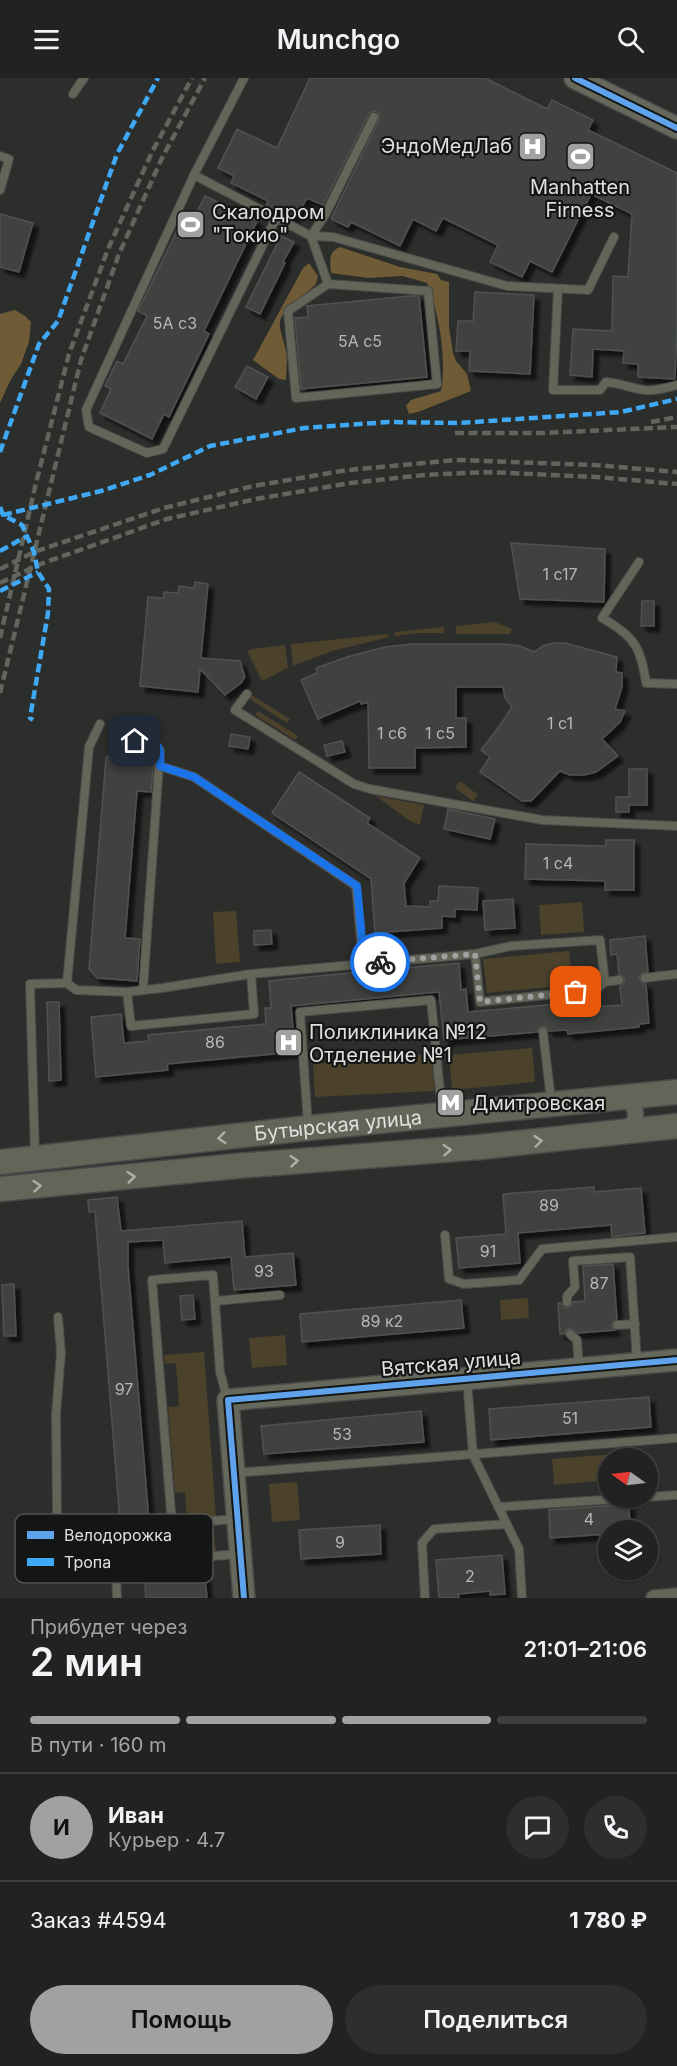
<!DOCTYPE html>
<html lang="ru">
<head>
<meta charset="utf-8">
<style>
  body { margin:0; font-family:Inter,sans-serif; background:#2d2f2e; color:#f1f3f6; height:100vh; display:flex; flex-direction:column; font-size:22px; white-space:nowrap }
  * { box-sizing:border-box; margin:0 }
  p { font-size:20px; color:#a2a4a5 }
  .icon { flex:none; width:33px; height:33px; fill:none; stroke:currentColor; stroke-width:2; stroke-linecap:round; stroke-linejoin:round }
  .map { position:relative; height:1520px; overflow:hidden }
  .drawer { display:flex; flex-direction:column; background:#212221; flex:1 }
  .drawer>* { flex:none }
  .needle { width:39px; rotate:284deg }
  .tools { position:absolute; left:598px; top:1370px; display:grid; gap:12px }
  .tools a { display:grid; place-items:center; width:60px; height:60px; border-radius:50%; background:#212221; box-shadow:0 2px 4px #0004,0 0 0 2px #3e3f3f; font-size:30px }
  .pin { position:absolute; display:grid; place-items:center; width:51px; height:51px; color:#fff; margin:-26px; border-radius:12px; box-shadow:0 3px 9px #0006 }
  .courier { position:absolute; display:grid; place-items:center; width:60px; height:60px; margin:-30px; border:4px solid #1a73e8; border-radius:50%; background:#fff; color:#222; box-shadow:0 2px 8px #0007 }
  .head em { font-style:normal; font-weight:600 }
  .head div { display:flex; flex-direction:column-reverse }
  .head { display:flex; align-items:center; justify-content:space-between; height:102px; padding:0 30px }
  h1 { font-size:39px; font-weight:600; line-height:45px }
  .bar { display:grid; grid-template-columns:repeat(4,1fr); gap:9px 6px; align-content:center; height:72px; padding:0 30px }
  .bar i { height:8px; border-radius:4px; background:#3e3f3f }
  .bar .active { background:#9fa29f }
  .bar p { grid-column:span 4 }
  .line { display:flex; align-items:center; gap:15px; padding:0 30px; border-top:2px solid #3e3f3f }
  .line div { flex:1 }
  .round { display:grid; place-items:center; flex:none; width:63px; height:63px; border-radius:32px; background:#2d2f2e }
  .button { display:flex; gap:12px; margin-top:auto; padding:12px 30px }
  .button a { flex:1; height:69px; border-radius:36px; background:#9fa29f; color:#111; font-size:24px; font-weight:600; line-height:69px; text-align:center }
  .button a+a { background:#2d2f2e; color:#f1f3f6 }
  header { display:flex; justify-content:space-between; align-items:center; height:78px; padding:0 30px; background:#212221; font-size:27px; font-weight:600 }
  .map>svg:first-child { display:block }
  .green { fill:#4c412a }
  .forest { fill:#6f5c36 }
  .building { fill:#404241; stroke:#4f5250; stroke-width:1.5; filter:url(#shadow) }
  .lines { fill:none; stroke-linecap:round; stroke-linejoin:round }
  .lane-casing { stroke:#484a48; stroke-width:10 }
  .street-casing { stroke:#484a48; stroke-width:18 }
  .secondary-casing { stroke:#484a48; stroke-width:24 }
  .primary-casing { stroke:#484a48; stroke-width:27 }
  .lane { stroke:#636559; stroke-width:8 }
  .street { stroke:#636559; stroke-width:15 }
  .secondary { stroke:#65685a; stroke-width:21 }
  .primary { stroke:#636559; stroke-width:24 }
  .rail { stroke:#62645e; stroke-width:4.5; stroke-dasharray:9 4.5; stroke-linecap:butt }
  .quiet { stroke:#3fa9f5; stroke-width:4.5; stroke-dasharray:9 4.5; stroke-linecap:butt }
  .cycleway-casing { stroke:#141615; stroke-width:10 }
  .cycleway { stroke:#60a3ed; stroke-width:6 }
  .oneway { stroke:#acafa8 }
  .done { stroke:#9fa29f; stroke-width:6; stroke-dasharray:0 10.8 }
  .route { stroke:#1a73e8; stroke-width:8 }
  .labels { text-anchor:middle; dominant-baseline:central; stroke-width:4.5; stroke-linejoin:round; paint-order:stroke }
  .number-label { font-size:16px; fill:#b6b8b6 }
  .poi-label { font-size:20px; fill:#dde0dd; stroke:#141615; text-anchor:start }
  .street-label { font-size:20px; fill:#dde0dd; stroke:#141615 }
  .key { fill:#141615; stroke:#505351; stroke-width:1.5 }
  .key-label { font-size:16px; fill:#dde0dd }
</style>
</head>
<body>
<header><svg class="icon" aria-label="menu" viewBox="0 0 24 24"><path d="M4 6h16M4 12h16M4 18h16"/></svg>Munchgo<svg class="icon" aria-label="search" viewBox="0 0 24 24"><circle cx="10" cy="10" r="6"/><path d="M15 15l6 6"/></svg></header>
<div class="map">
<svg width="677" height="1520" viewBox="0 0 677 1520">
  <defs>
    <filter id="shadow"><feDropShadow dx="5.5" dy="5.5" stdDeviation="1.5" flood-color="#0009"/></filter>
  </defs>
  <rect width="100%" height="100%" fill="#2c2e2c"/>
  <g class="green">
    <polygon points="495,544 512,551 510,556 456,556 456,548"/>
    <polygon points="444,549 444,555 417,555 395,558 395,554"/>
    <polygon points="388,556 389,559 332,573 293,588 291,566"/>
    <polygon points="285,567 288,590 262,603 247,573 252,571"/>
    <polygon points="250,616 290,641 287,645 248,620"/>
    <polygon points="258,633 298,658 295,662 255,637"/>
    <polygon points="460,703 478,717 473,723 455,710"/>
    <polygon points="376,718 424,727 420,747 410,743"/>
    <polygon points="582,824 584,854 541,857 539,827"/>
    <polygon points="236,833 240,884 216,886 213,834"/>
    <polygon points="569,873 573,907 487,915 483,881"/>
    <polygon points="532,970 535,1004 452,1012 449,977"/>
    <polygon points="431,976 435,1013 315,1019 313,986"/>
    <polygon points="528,1220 529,1240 501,1242 500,1222"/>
    <polygon points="285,1257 287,1287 252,1290 249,1260"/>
    <polygon points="204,1274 216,1439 187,1441 185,1414 175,1415 168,1329 179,1328 176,1285 165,1286 164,1277"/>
    <polygon points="639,1374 640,1380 609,1380 609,1402 554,1407 552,1381"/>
    <polygon points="297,1404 300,1442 272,1444 269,1406"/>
    <polygon points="213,1448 216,1474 121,1480 120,1466 159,1463 180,1450"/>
  </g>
  <g class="forest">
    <path d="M340,169L400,189L437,196L441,202L449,204V249L453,275L456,283L467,296L471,313L418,334L409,336L406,328L411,322L441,313C447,281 439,235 427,205L403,198L368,200L331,195C330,183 328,174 340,169Z"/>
    <path d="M309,185L318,198L316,206L288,233C272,241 284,260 286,273C288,282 286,293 286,302L279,301L253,282L303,190Z"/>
    <polygon points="15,232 25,238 31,244 29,264 21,286 10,303 0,325 0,236"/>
  </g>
  <g class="building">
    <polygon points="310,0 485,0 547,31 552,22 593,42 588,52 677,95 677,250 675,301 638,299 638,286 623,285 624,273 593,271 592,299 570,297 573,251 612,253 613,198 628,199 632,136 591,116 552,194 530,183 522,199 490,184 498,167 443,140 436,153 413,141 400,168 351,144 348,149 331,141 379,42 379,36 376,33 371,34 369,36 323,127 307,120 301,131 298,130 293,140 266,127 268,123 231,105 234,98 218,90 237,51 277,70"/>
    <polygon points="205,118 257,143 204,253 209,256 169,339 164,336 152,361 100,335 111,311 105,308 117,283 123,286 147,238 138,233 186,134 195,138"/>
    <polygon points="0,136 33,145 19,194 0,189"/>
    <polygon points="281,158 294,164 283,184 285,185 260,236 246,229"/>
    <polygon points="475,214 534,217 530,296 469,293 470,273 456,273 458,243 473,243"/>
    <polygon points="409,218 419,218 427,299 301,311 295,240 308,239 307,228"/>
    <polygon points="247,288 268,299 256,321 235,309"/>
    <polygon points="511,465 605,471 604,524 520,521"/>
    <polygon points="195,504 208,506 201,580 240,583 245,599 241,605 225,617 200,591 198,614 140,608 148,519 164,520 164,514 178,515 179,508 194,510"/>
    <polygon points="642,523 654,523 654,548 641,548"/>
    <polygon points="554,565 565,565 617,579 616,594 622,595 622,609 615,631 625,633 620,644 602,661 618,678 596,694 584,697 570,697 560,693 531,723 522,723 480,694 490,679 481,672 501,646 512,629 505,620 503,609 456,609 456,640 466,640 466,669 415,670 415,690 369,690 368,624 361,626 360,623 318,641 301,602 317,595 316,590 347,579 385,569 413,566 503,566 520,568 534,574 543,568"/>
    <polygon points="231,656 250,659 248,671 229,668"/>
    <polygon points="342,663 345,674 327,678 324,667"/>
    <polygon points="115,673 154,676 151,714 137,713 125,860 140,861 137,903 97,900 89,891 106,680"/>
    <polygon points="629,691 647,691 647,727 629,727 629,734 616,734 616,719 629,719"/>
    <polygon points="299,694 370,740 367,745 420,780 404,805 406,828 430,829 430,823 438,823 439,808 478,810 477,832 455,831 455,839 442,838 442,850 375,855 371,801 272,735"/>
    <polygon points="448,731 495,741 490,761 444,751"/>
    <polygon points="606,762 634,762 634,812 605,812 605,803 525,801 526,766 606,768"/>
    <polygon points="513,821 515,850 485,852 483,823"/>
    <polygon points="271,852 272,866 254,867 254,853"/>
    <polygon points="645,858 648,894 642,895 639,900 641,904 646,906 649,945 639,946 639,949 568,956 567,952 549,953 547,950 543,948 539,950 537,954 444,962 439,914 291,928 295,974 167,986 168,992 96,999 91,939 121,936 124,965 149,963 148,957 266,946 265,930 271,930 269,903 358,894 361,899 365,900 369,897 370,893 459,885 461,912 466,911 468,934 591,923 591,929 622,927 620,908 624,905 625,901 619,896 617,876 611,877 610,862"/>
    <polygon points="47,924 59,924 61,1002 49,1003"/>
    <polygon points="594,1109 594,1114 641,1110 645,1155 612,1159 611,1147 518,1155 520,1185 459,1190 456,1160 506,1156 503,1116"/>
    <polygon points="117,1119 121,1153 242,1143 245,1179 293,1175 296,1207 234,1212 231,1179 165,1185 163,1162 128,1164 128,1188 149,1443 134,1445 135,1454 121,1455 95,1134 89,1134 88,1122"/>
    <polygon points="613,1186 617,1241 611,1247 615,1252 578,1255 571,1250 566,1252 564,1256 560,1256 558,1225 561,1225 564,1229 568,1230 572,1227 573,1224 585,1223 583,1188"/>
    <polygon points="14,1206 16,1258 4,1258 2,1207"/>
    <polygon points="193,1217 195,1241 182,1242 180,1218"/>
    <polygon points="461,1222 464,1250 302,1264 300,1236"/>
    <polygon points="649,1319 651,1349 491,1362 489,1331"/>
    <polygon points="421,1333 424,1364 264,1376 261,1348"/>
    <polygon points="629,1426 630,1452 609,1452 609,1456 550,1460 549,1432"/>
    <polygon points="380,1447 381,1476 301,1481 299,1452"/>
    <polygon points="502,1477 505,1516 490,1517 490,1513 458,1516 459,1520 439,1520 436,1482"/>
    <polygon points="204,1488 207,1520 146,1520 144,1493"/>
  </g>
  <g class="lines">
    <defs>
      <g id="lane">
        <polyline points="244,0 194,97 86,332 89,349 147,375 163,371 276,140"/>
        <polyline points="73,16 84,0"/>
        <polyline points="0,78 9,81 0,112"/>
        <polyline points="194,97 311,158 333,159 507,208 588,212 614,159"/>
        <polyline points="311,158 325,137 374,39"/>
        <polyline points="311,158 328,206"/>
        <polygon points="328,206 428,213 437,306 296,320 288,233"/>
        <path d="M558,211L553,312H600L606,304C620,305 630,310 644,312C655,313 666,310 677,307"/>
        <path d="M639,484L602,540C634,558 641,569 646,605L677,606"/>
        <polyline points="247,616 235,632 354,706 370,711 542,742 677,748"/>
        <polyline points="135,663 153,665 160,672 143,912"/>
        <polyline points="160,688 194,699 356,808 364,894"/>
        <polyline points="475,876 511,868 600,862 605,904"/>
        <polyline points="645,900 677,896"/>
        <polyline points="67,905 89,669 100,646"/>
        <polyline points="127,914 131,948 254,936 251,896 475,876 480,924 595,912 605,904 619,902"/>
        <polyline points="543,954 551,1022"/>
        <polyline points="308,1046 300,934 431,922 442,1034"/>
        <polyline points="35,1077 30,906 67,905 76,912 127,914 162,910 251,896"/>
        <polyline points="445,1157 449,1201 464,1206 519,1202 542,1171 677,1159"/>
        <polyline points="215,1223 280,1217"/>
        <polyline points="567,1224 567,1218 575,1209 573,1183 630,1179 637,1284"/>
        <polyline points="58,1239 61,1275 56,1336 57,1437 71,1456 96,1455 115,1462 157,1458 172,1446"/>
        <polyline points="617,1247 635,1246"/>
        <polyline points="570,1256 577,1262 579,1290"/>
        <polyline points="467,1302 473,1377 519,1471 522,1520"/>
        <polyline points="227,1320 220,1294 213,1197 152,1202 172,1446 236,1441"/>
        <polyline points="235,1395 677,1360"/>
        <polyline points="498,1429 677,1417"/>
        <polyline points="115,1473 117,1520"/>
        <polyline points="115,1486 239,1476"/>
        <polyline points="425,1520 422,1465 434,1451 507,1446"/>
      </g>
      <g id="street">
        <path d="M621,1020C639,1024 641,1046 623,1053"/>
        <polyline points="654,1520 677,1518"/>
      </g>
      <g id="secondary">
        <polyline points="575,0 677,50"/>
        <polyline points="244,1520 228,1322 677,1282"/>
      </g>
      <g id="primary">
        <path id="s1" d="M0,1084L308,1050L677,1014"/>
        <polyline points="0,1111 236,1088 480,1069 677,1048"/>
      </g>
    </defs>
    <use href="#lane" class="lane-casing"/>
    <use href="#street" class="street-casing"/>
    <use href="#secondary" class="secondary-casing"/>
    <use href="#primary" class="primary-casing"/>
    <use href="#lane" class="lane"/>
    <use href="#street" class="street"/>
    <use href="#secondary" class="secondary"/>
    <use href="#primary" class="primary"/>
    <g class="rail">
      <polyline points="651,344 677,339"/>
      <polyline points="455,355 542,355 677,349"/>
      <polyline points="0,491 34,474 164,430 253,408 348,392 456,382 595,387 677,394"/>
      <polyline points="0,505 38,487 167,441 256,421 351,405 424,397 487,394 596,399 677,406"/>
      <polyline points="0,560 36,405 69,276 108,171 152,74 192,0"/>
      <polyline points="0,615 81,282 119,176 162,80 205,0"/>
    </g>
    <g class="quiet">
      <polyline points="0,374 39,266 58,243 117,76 158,0"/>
      <polyline points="0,429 3,437 22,447 34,474 38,494 49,511 48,535 30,640 33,642"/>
      <polyline points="3,437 101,413 150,397 210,368 304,350 389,344 459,345 621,334 677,321"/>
      <polyline points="0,473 27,458"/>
      <polyline points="0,513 38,494"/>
    </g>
    <defs>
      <g id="cycleway">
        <polyline points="575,0 677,50"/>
        <polyline points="244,1520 228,1322 677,1282"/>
      </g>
    </defs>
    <use href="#cycleway" class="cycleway-casing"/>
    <use href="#cycleway" class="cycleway"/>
  </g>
  <defs><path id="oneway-chevron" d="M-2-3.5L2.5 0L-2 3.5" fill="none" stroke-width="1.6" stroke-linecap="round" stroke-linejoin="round" transform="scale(1.5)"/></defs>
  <g class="oneway">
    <use href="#oneway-chevron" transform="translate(222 1060) rotate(174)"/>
    <use href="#oneway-chevron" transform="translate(538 1063) rotate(-6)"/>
    <use href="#oneway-chevron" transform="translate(447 1072) rotate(-4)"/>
    <use href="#oneway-chevron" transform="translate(294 1083) rotate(-4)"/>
    <use href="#oneway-chevron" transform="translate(131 1099) rotate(-6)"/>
    <use href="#oneway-chevron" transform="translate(37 1108) rotate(-5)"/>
  </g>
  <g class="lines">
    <polyline class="done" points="380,884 475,876 480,924 576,914"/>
    <path class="route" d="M135,663C159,666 161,663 160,688L194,699L357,808L364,885L380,884"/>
  </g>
  <defs>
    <symbol id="hospital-square" viewBox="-11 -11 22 22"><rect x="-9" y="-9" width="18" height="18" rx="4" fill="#9fa29f" stroke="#141615"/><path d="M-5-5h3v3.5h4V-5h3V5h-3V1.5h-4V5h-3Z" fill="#fff"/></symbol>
    <symbol id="stadium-square" viewBox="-11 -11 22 22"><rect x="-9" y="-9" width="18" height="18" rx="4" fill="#9fa29f" stroke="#141615"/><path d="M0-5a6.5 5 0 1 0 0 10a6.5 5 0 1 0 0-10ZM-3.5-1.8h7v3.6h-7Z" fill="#fff"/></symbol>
    <symbol id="metro-square" viewBox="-11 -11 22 22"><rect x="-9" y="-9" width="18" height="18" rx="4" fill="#9fa29f" stroke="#141615"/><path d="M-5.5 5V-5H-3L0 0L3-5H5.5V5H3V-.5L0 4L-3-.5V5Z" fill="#fff"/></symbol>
  </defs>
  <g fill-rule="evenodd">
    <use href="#hospital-square" x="516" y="52" width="33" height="33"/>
    <use href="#stadium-square" x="564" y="62" width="33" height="33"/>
    <use href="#stadium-square" x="174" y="130" width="33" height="33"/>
    <use href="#hospital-square" x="272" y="948" width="33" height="33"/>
    <use href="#metro-square" x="434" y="1008" width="33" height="33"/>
  </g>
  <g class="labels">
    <g class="number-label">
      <text x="175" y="245">5А с3</text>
      <text x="360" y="263">5А с5</text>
      <text x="560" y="496">1 с17</text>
      <text x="560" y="645">1 с1</text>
      <text x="392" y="655">1 с6</text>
      <text x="440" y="655">1 с5</text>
      <text x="558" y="785">1 с4</text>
      <text x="215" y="964">86</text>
      <text x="549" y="1127">89</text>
      <text x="488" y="1173">91</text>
      <text x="264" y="1193">93</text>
      <text x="599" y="1205">87</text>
      <text x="382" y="1243">89 к2</text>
      <text x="124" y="1311">97</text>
      <text x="570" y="1340">51</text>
      <text x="342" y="1356">53</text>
      <text x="589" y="1441">4</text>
      <text x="340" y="1464">9</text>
      <text x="470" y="1498">2</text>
    </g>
    <g class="poi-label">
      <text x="512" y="68" text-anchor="end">ЭндоМедЛаб</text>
      <text x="580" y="109" text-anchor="middle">Manhatten<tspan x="580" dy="23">Firness</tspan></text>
      <text x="212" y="134">Скалодром<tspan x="212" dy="23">"Токио"</tspan></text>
      <text x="309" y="954">Поликлиника №12<tspan x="309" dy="23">Отделение №1</tspan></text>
      <text x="472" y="1025">Дмитровская</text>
    </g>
    <g class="street-label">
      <text stroke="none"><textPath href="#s1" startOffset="340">Бутырская улица</textPath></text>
      <text transform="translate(451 1285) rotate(-5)">Вятская улица</text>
    </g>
  </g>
  <rect x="15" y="1436" width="198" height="69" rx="9" class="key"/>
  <rect x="27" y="1453" width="27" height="8" fill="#60a3ed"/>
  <rect x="27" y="1480" width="27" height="8" fill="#3fa9f5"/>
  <g class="key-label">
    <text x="64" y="1463">Велодорожка</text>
    <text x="64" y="1490">Тропа</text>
  </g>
</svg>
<div class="tools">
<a><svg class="needle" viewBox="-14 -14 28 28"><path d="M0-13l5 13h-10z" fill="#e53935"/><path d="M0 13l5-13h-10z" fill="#a2a4a5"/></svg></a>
<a><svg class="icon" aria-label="layers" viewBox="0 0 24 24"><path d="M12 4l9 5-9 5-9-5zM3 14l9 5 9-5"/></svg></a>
</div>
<div class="pin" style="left:576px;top:914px;background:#ea580c"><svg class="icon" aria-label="bag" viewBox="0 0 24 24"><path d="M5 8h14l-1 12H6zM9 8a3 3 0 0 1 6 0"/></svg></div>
<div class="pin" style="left:135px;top:663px;background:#1f2937"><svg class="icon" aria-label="home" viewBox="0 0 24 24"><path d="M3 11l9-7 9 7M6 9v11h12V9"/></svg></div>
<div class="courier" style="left:380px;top:884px"><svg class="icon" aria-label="bike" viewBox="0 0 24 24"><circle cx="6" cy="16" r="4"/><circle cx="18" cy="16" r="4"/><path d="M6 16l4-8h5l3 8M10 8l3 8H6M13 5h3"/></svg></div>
</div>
<section class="drawer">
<div class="head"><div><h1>2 мин</h1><p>Прибудет через</p></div><em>21:01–21:06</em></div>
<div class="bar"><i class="active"></i><i class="active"></i><i class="active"></i><i></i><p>В пути · 160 m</p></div>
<div class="line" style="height:108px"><b class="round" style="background:#9fa29f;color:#111">И</b><div><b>Иван</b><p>Курьер · 4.7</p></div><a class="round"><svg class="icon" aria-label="chat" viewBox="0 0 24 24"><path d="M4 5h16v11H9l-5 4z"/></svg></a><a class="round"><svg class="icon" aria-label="phone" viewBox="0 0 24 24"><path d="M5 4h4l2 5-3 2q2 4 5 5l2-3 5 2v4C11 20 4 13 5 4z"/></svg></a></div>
<div class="line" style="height:78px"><div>Заказ #4594</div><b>1 780 ₽</b></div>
<div class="button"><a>Помощь</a><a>Поделиться</a></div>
</section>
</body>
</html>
